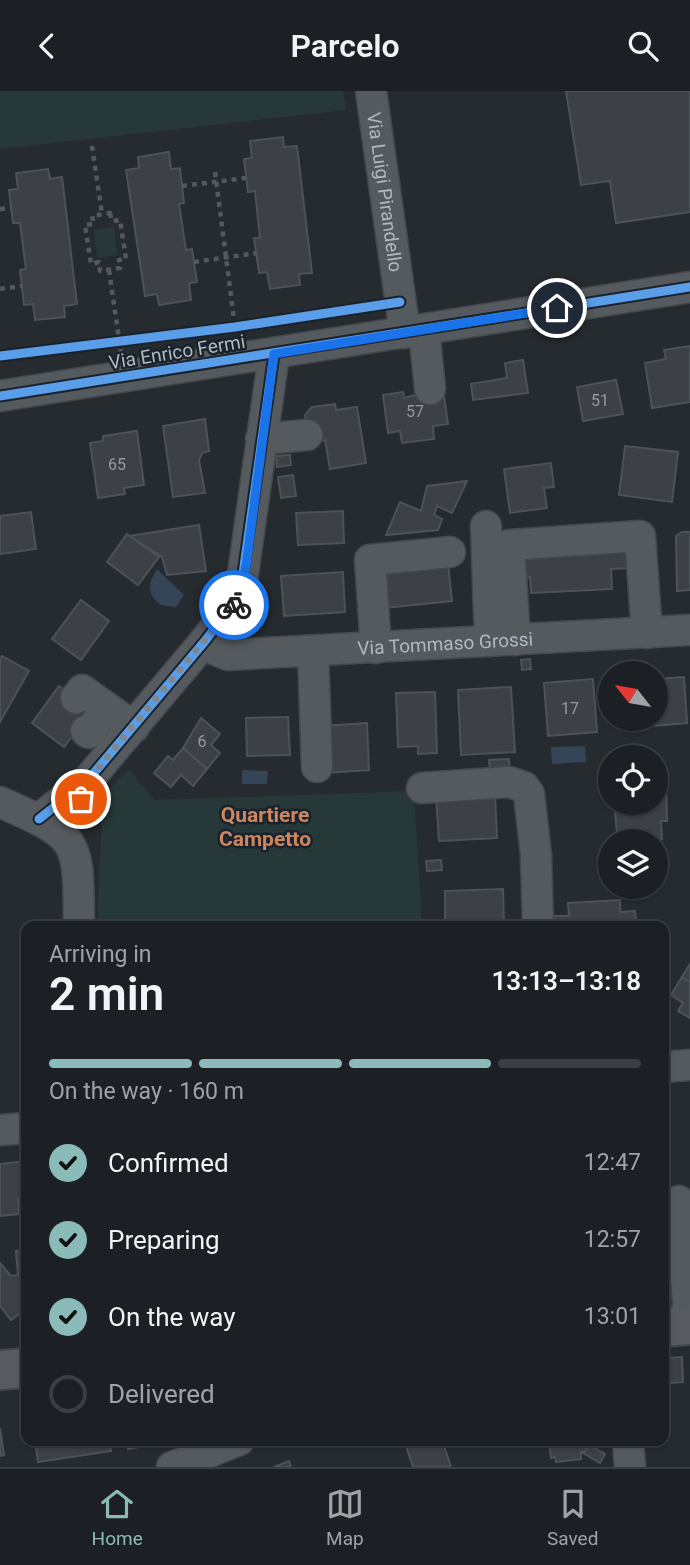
<!DOCTYPE html>
<html lang="en">
<head>
<meta charset="utf-8">
<style>
  body { margin:0; font-family:Roboto,sans-serif; background:#292d31; color:#f1f3f6; height:100vh; display:flex; flex-direction:column; font-size:26px; white-space:nowrap }
  * { box-sizing:border-box; margin:0 }
  p { font-size:23px; color:#a0a3a6 }
  .icon { flex:none; width:38px; height:38px; fill:none; stroke:currentColor; stroke-width:2; stroke-linecap:round; stroke-linejoin:round }
  .map { position:relative; flex:1; overflow:hidden }
  .panel { position:absolute; left:21px; top:830px; width:648px; height:525px; display:flex; flex-direction:column; background:#1c2024; border-radius:14px; box-shadow:0 2px 5px #0004,0 0 0 2px #3a3e41 }
  .panel>* { flex:none }
  .needle { width:46px; rotate:301deg }
  .buttons { position:absolute; left:598px; top:570px; display:grid; gap:14px }
  .buttons a { display:grid; place-items:center; width:70px; height:70px; border-radius:50%; background:#1c2024; box-shadow:0 2px 5px #0004,0 0 0 2px #3a3e41; font-size:35px }
  .pin { position:absolute; display:grid; place-items:center; width:60px; height:60px; color:#fff; margin:-30px; border:4px solid #fff; border-radius:50%; box-shadow:0 2px 7px #0007 }
  .courier { position:absolute; display:grid; place-items:center; width:70px; height:70px; margin:-35px; border:5px solid #1a73e8; border-radius:50%; background:#fff; color:#222; box-shadow:0 2px 9px #0007 }
  .overview em { font-style:normal; font-weight:600 }
  .overview div { display:flex; flex-direction:column-reverse }
  .overview { display:flex; align-items:center; justify-content:space-between; height:119px; padding:0 28px }
  h1 { font-size:46px; font-weight:600; line-height:52px }
  .bar { display:grid; grid-template-columns:repeat(4,1fr); gap:10px 7px; align-content:center; height:84px; padding:0 28px }
  .bar i { height:9px; border-radius:5px; background:#3a3e41 }
  .bar .current { background:#8bbbb9 }
  .bar p { grid-column:span 4 }
  ol { padding:0 28px; list-style:none }
  li { display:flex; align-items:center; gap:21px; height:77px }
  li p { margin-inline-start:auto }
  li .icon { padding:7px; border-radius:50%; background:#8bbbb9; color:#111; stroke-width:4 }
  li:last-child { color:#a0a3a6 }
  li i { width:38px; height:38px; border:4px solid #3a3e41; border-radius:50% }
  header { display:flex; justify-content:space-between; align-items:center; height:91px; padding:0 28px; background:#1c2024; font-size:32px; font-weight:600 }
  .dock { display:flex; justify-content:space-around; align-items:center; height:98px; border-top:2px solid #3a3e41; background:#1c2024; font-size:19px; color:#a0a3a6 }
  .dock a { display:grid; justify-items:center; gap:4px }
  .dock .current { color:#8bbbb9 }
  .map>svg:first-child { display:block }
  .green { fill:#263838 }
  .water { fill:#344558 }
  .building { fill:#3d4145; stroke:#4d5259; stroke-width:2 }
  .lines { fill:none; stroke-linecap:round; stroke-linejoin:round }
  .minor-casing { stroke:#44474b; stroke-width:33 }
  .major-casing { stroke:#43484d; stroke-width:42 }
  .path { stroke:#53595d; stroke-width:4.5; stroke-dasharray:5 5; stroke-linecap:butt }
  .minor { stroke:#555a5f; stroke-width:30 }
  .major { stroke:#575b61; stroke-width:38 }
  .cycleway-casing { stroke:#1a222b; stroke-width:13 }
  .cycleway { stroke:#5a9eea; stroke-width:9 }
  .done { stroke:#7e8790; stroke-width:7; stroke-dasharray:0 12.6 }
  .route { stroke:#1a73e8; stroke-width:9 }
  .labels { text-anchor:middle; dominant-baseline:central; stroke-width:5; stroke-linejoin:round; paint-order:stroke }
  .number-label { font-size:16px; fill:#929aa4 }
  .street-label { font-size:19px; fill:#aeb8c3; stroke:#1a222b }
  .neighbourhood-label { font-size:21px; font-weight:bold; fill:#cc8660; stroke:#1a222b }
</style>
</head>
<body>
<header><svg class="icon" aria-label="back" viewBox="0 0 24 24"><path d="M15 5l-7 7 7 7"/></svg>Parcelo<svg class="icon" aria-label="search" viewBox="0 0 24 24"><circle cx="10" cy="10" r="6"/><path d="M15 15l6 6"/></svg></header>
<div class="map">
<svg width="690" height="1376" viewBox="0 0 690 1376">
  <rect width="100%" height="100%" fill="#262b30"/>
  <g class="green">
    <polygon points="0,0 343,0 346,19 0,58"/>
    <polygon points="114,136 117,164 97,167 94,139"/>
    <polygon points="129,678 154,709 414,700 422,835 97,835 103,704"/>
  </g>
  <g class="water">
    <path d="M157,478L184,504L176,516L161,514C146,504 148,491 157,478Z"/>
    <polygon points="585,655 586,671 552,673 551,656"/>
    <polygon points="242,679 268,680 267,693 242,693"/>
  </g>
  <g class="building">
    <polygon points="566,0 690,0 690,121 616,132 610,90 581,94"/>
    <polygon points="283,46 284,56 297,55 312,182 299,183 300,194 270,198 267,181 259,182 254,147 260,147 255,100 248,101 244,68 252,67 250,50"/>
    <polygon points="169,61 171,78 180,77 184,112 179,113 186,159 192,158 197,191 189,192 191,209 159,214 157,203 145,205 126,79 139,77 138,66"/>
    <polygon points="48,78 50,88 62,86 77,213 64,215 65,226 35,229 33,213 24,214 20,179 26,178 20,132 13,132 9,99 18,98 16,82"/>
    <polygon points="690,255 690,311 652,317 645,272 666,268 664,259"/>
    <polygon points="523,269 528,302 473,309 471,293 507,287 505,272"/>
    <polygon points="616,289 623,323 583,330 577,296"/>
    <polygon points="443,297 448,333 433,335 434,348 402,352 400,340 388,342 383,304 403,301 404,307"/>
    <polygon points="335,313 336,319 357,316 366,372 330,378 325,349 317,351 307,344 305,324 312,316"/>
    <polygon points="205,328 209,360 202,362 199,369 205,402 173,406 163,335"/>
    <polygon points="137,340 144,394 124,397 125,403 98,407 90,352 103,350 103,345"/>
    <polygon points="625,355 678,361 672,411 619,404"/>
    <polygon points="290,364 291,374 277,376 276,365"/>
    <polygon points="551,372 554,396 544,397 547,417 510,422 504,378"/>
    <polygon points="293,384 296,405 281,407 278,386"/>
    <polygon points="467,390 452,422 437,415 434,424 442,428 438,439 386,444 400,411 421,420 427,395"/>
    <polygon points="343,420 344,452 298,454 296,422"/>
    <polygon points="31,421 36,458 0,463 0,425"/>
    <polygon points="199,434 206,480 167,484 162,466 129,445"/>
    <polygon points="682,441 690,441 690,499 677,500 676,445"/>
    <polygon points="127,443 159,466 138,494 107,471"/>
    <polygon points="628,450 630,477 611,478 612,498 531,502 530,486 518,487 517,455"/>
    <polygon points="448,472 452,510 385,517 381,480"/>
    <polygon points="343,481 345,521 284,525 281,485"/>
    <polygon points="81,509 109,530 81,569 52,548"/>
    <polygon points="2,565 29,580 0,631 0,568"/>
    <polygon points="530,568 531,578 522,579 521,569"/>
    <polygon points="684,586 687,632 629,637 628,628 656,628 656,588"/>
    <polygon points="593,588 597,641 548,645 544,592"/>
    <polygon points="59,595 91,619 64,656 32,632"/>
    <polygon points="511,596 515,661 461,664 458,599"/>
    <polygon points="435,601 437,662 418,663 418,655 398,656 396,602"/>
    <polygon points="288,626 290,664 247,665 246,627"/>
    <polygon points="201,627 220,643 211,654 220,662 207,678 183,657"/>
    <polygon points="367,632 369,679 325,682 322,635"/>
    <polygon points="183,657 207,678 193,695 181,684 171,696 154,682 168,665 173,669"/>
    <polygon points="509,668 510,686 491,687 489,669"/>
    <polygon points="666,691 667,730 661,730 662,748 618,751 614,712 656,712 656,692"/>
    <polygon points="495,702 497,747 439,750 436,705"/>
    <polygon points="656,765 666,765 666,786 656,787"/>
    <polygon points="441,769 442,779 427,780 426,770"/>
    <polygon points="503,798 504,835 445,835 445,800"/>
    <polygon points="620,809 620,821 635,820 636,831 642,830 643,835 554,835 554,825 569,825 568,812"/>
    <polygon points="690,873 690,891 682,886"/>
    <polygon points="682,886 690,891 690,927 678,920 683,912 671,904"/>
    <polygon points="26,1070 26,1107 18,1108 19,1123 0,1125 0,1073"/>
    <polygon points="663,1112 668,1112 671,1168 663,1168"/>
    <polygon points="26,1159 26,1218 11,1229 0,1215 0,1172 11,1185 18,1184 16,1160"/>
    <polygon points="682,1266 683,1291 670,1292 669,1267"/>
    <polygon points="0,1337 4,1364 0,1365"/>
    <polygon points="35,1349 109,1349 111,1360 38,1371"/>
    <polygon points="127,1349 167,1349 167,1352 128,1358"/>
    <polygon points="404,1349 442,1349 451,1376 413,1376"/>
    <polygon points="549,1349 586,1349 587,1361 581,1361 581,1368 556,1371 555,1366 551,1367"/>
    <polygon points="590,1354 605,1363 600,1372 583,1362"/>
    <polygon points="289,1370 291,1376 274,1376"/>
  </g>
  <g class="lines">
    <defs>
      <g id="minor">
        <path id="s1" d="M371,0L405,242"/>
        <polyline points="424,239 430,298"/>
        <polyline points="0,305 690,196"/>
        <polyline points="261,348 307,344"/>
        <polyline points="486,435 490,550"/>
        <polyline points="515,549 509,454 640,445 647,542"/>
        <path id="s2" d="M205,550L213,558L228,564L690,539"/>
        <polyline points="376,557 370,469 450,461"/>
        <polyline points="313,560 317,676"/>
        <polyline points="76,607 82,599 134,636"/>
        <polyline points="86,640 89,642 107,617"/>
        <polyline points="422,697 509,691 524,696 529,703 536,764 538,835"/>
        <path d="M0,711C82,747 78,748 79,835"/>
        <polyline points="39,728 88,689 205,550 240,504 274,263"/>
        <polyline points="663,976 690,974"/>
        <polyline points="0,1039 26,1037"/>
        <polyline points="679,1110 690,1233"/>
        <polyline points="628,1349 630,1376"/>
        <polyline points="172,1376 239,1349"/>
      </g>
      <g id="major">
        <polyline points="663,1236 690,1234"/>
        <polyline points="0,1279 26,1277"/>
      </g>
    </defs>
    <use href="#minor" class="minor-casing"/>
    <use href="#major" class="major-casing"/>
    <g class="path">
      <polyline points="92,55 102,123"/>
      <polyline points="215,81 235,236"/>
      <polyline points="182,95 246,87"/>
      <polyline points="0,118 11,117"/>
      <polygon points="110,122 112,130 120,129 126,168 119,169 120,177 100,180 99,171 91,173 85,134 94,133 92,125"/>
      <polyline points="194,171 257,162"/>
      <polyline points="109,179 121,262"/>
      <polyline points="0,198 22,195"/>
      <polyline points="0,264 0,265"/>
    </g>
    <use href="#minor" class="minor"/>
    <use href="#major" class="major"/>
    <defs>
      <g id="cycleway">
        <polyline points="0,265 235,236 400,211"/>
        <polyline points="0,305 690,196"/>
        <polyline points="39,728 88,689 205,550 240,504 274,263"/>
      </g>
    </defs>
    <use href="#cycleway" class="cycleway-casing"/>
    <use href="#cycleway" class="cycleway"/>
  </g>
  <g class="lines">
    <polyline class="done" points="81,708 88,689 234,514"/>
    <polyline class="route" points="234,514 244,491 274,263 557,217"/>
  </g>
  <g class="labels">
    <g class="number-label">
      <text x="600" y="309">51</text>
      <text x="415" y="320">57</text>
      <text x="117" y="373">65</text>
      <text x="570" y="617">17</text>
      <text x="202" y="650">6</text>
    </g>
    <g class="street-label">
      <text stroke="none"><textPath href="#s1" startOffset="102">Via Luigi Pirandello</textPath></text>
      <text transform="translate(177 261) rotate(-9)">Via Enrico Fermi</text>
      <text stroke="none"><textPath href="#s2" startOffset="245">Via Tommaso Grossi</textPath></text>
    </g>
    <g class="neighbourhood-label">
      <text x="265" y="724">Quartiere<tspan x="265" dy="24">Campetto</tspan></text>
    </g>
  </g>
</svg>
<div class="buttons">
<a><svg class="needle" viewBox="-14 -14 28 28"><path d="M0-13l5 13h-10z" fill="#e53935"/><path d="M0 13l5-13h-10z" fill="#a0a3a6"/></svg></a>
<a><svg class="icon" aria-label="locate" viewBox="0 0 24 24"><circle cx="12" cy="12" r="6"/><path d="M12 2v4M12 18v4M2 12h4M18 12h4"/></svg></a>
<a><svg class="icon" aria-label="layers" viewBox="0 0 24 24"><path d="M12 4l9 5-9 5-9-5zM3 14l9 5 9-5"/></svg></a>
</div>
<div class="pin" style="left:81px;top:708px;background:#ea580c"><svg class="icon" aria-label="bag" viewBox="0 0 24 24"><path d="M5 8h14l-1 12H6zM9 8a3 3 0 0 1 6 0"/></svg></div>
<div class="pin" style="left:557px;top:217px;background:#1f2937"><svg class="icon" aria-label="home" viewBox="0 0 24 24"><path d="M3 11l9-7 9 7M6 9v11h12V9"/></svg></div>
<div class="courier" style="left:234px;top:514px"><svg class="icon" aria-label="bike" viewBox="0 0 24 24"><circle cx="6" cy="16" r="4"/><circle cx="18" cy="16" r="4"/><path d="M6 16l4-8h5l3 8M10 8l3 8H6M13 5h3"/></svg></div>
<section class="panel">
<div class="overview"><div><h1>2 min</h1><p>Arriving in</p></div><em>13:13–13:18</em></div>
<div class="bar"><i class="current"></i><i class="current"></i><i class="current"></i><i></i><p>On the way · 160 m</p></div>
<ol>
<li><svg class="icon" aria-label="check" viewBox="0 0 24 24"><path d="M5 12l5 5 9-10"/></svg>Confirmed<p>12:47</p></li>
<li><svg class="icon" aria-label="check" viewBox="0 0 24 24"><path d="M5 12l5 5 9-10"/></svg>Preparing<p>12:57</p></li>
<li><svg class="icon" aria-label="check" viewBox="0 0 24 24"><path d="M5 12l5 5 9-10"/></svg>On the way<p>13:01</p></li>
<li><i></i>Delivered</li>
</ol>
</section>
</div>
<nav class="dock">
<a class="current"><svg class="icon" aria-label="home" viewBox="0 0 24 24"><path d="M3 11l9-7 9 7M6 9v11h12V9"/></svg>Home</a>
<a><svg class="icon" aria-label="map" viewBox="0 0 24 24"><path d="M3 6l6-2 6 2 6-2v14l-6 2-6-2-6 2zM9 4v14M15 6v14"/></svg>Map</a>
<a><svg class="icon" aria-label="saved" viewBox="0 0 24 24"><path d="M7 4h10v16l-5-4-5 4z"/></svg>Saved</a>
</nav>
</body>
</html>
